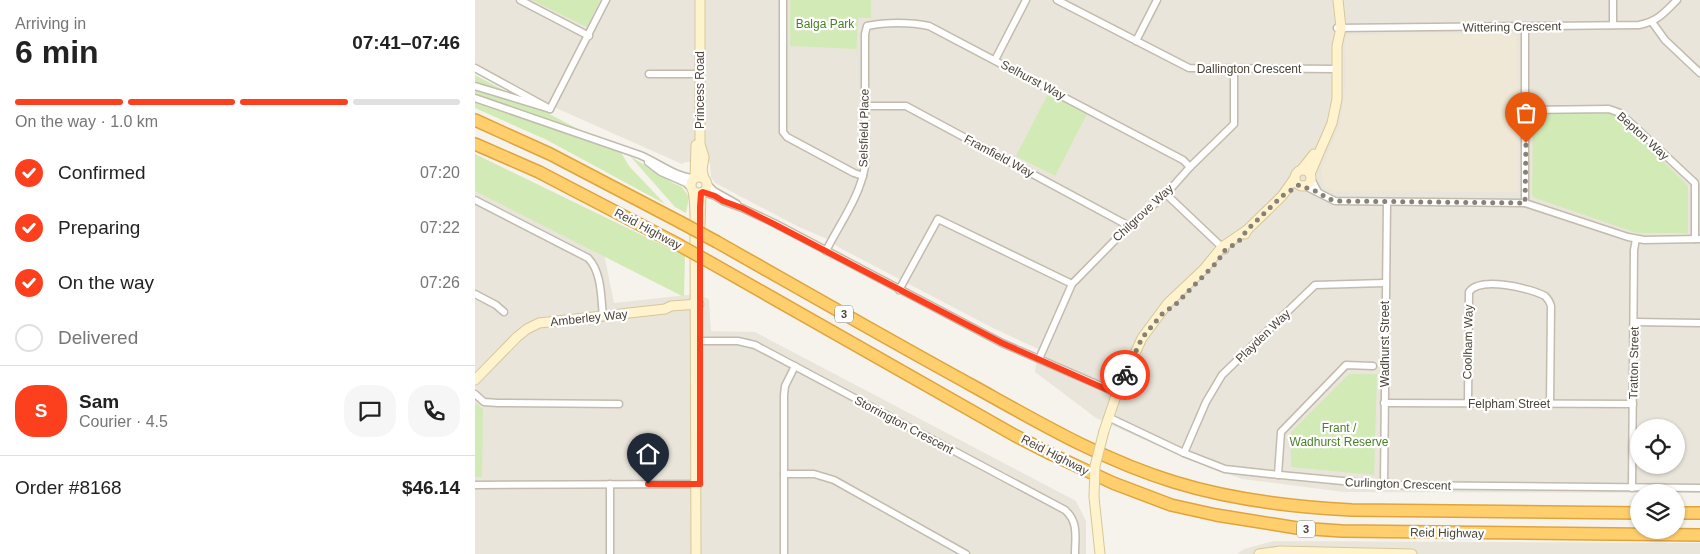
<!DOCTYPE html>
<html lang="en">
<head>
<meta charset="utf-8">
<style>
  body { margin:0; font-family:Arial,sans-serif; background:#f6f6f6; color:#222; height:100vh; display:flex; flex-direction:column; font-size:19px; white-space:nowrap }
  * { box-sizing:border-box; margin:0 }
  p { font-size:16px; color:#767676 }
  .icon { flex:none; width:28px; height:28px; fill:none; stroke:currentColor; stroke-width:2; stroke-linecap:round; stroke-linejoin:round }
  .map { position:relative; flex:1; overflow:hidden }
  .sheet { display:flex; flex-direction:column; background:#fff; width:475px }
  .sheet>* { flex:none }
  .fabs { position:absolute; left:1155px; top:419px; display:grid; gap:10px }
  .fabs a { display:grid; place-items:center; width:55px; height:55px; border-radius:50%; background:#fff; box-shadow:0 1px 4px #0004; font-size:25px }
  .pin { position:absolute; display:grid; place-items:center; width:42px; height:42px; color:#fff; margin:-51px -21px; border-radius:50% 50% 50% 0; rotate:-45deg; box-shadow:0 0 5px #0007 }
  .pin .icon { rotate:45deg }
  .courier { position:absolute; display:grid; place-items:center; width:50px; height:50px; margin:-25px; border:4px solid #fc3f1d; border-radius:50%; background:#fff; color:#222; box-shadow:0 1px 6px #0007 }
  .summary em { font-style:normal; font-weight:600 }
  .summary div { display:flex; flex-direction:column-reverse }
  .summary { display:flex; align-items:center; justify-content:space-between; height:85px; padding:0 15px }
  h1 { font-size:32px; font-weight:600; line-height:38px }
  .bar { display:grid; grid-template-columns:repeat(4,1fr); gap:8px 5px; align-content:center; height:60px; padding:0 15px }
  .bar i { height:6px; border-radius:4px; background:#e0e0e0 }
  .bar .on { background:#fc3f1d }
  .bar p { grid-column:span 4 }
  .line { display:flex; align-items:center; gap:12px; padding:0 15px; border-top:1px solid #e0e0e0 }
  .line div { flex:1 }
  .round { display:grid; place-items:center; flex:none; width:52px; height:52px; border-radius:20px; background:#f6f6f6 }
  ol { padding:0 15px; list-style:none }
  li { display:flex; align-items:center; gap:15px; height:55px }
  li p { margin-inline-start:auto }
  li .icon { padding:5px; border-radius:50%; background:#fc3f1d; color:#fff; stroke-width:4 }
  li:last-child { color:#767676 }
  li i { width:28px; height:28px; border:2px solid #e0e0e0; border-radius:50% }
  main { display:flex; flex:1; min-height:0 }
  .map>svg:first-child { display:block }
  .residential { fill:#eae5da; fill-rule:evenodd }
  .education { fill:#efe8d6 }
  .green { fill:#d2eab5 }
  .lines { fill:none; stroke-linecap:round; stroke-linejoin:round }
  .street-casing { stroke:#c2bbae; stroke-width:9 }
  .secondary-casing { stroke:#d6c79b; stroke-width:11 }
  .highway-casing { stroke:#e0a43c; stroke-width:14 }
  .street { stroke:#fff; stroke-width:6 }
  .secondary { stroke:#fff3cd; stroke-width:9 }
  .highway { stroke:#ffcf6e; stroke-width:11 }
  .secondary-bridge-casing { stroke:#d6c79b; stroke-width:11; stroke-linecap:butt }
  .highway-bridge-casing { stroke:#e0a43c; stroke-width:14; stroke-linecap:butt }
  .secondary-bridge { stroke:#fff3cd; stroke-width:9 }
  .highway-bridge { stroke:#ffcf6e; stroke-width:11 }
  .done { stroke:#878178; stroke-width:5; stroke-dasharray:0 9 }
  .route { stroke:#fc3f1d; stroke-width:6 }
  .labels { text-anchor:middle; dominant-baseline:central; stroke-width:4.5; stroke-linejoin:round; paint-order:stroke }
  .shield { fill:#fff; stroke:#817c74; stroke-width:1 }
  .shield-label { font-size:11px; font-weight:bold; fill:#4b4439 }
  .park-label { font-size:12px; fill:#4a7f2a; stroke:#fff }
  .street-label { font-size:12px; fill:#4b4439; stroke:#fff }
</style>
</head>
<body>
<main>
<section class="sheet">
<div class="summary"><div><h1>6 min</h1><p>Arriving in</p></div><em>07:41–07:46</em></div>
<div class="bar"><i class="on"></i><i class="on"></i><i class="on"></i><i></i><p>On the way · 1.0 km</p></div>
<ol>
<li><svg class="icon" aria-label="check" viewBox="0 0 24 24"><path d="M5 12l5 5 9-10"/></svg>Confirmed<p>07:20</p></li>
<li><svg class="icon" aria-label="check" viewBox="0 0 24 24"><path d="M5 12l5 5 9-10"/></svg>Preparing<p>07:22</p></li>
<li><svg class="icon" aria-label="check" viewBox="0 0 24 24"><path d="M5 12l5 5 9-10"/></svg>On the way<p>07:26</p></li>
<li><i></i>Delivered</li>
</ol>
<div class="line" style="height:90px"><b class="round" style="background:#fc3f1d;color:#fff">S</b><div><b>Sam</b><p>Courier · 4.5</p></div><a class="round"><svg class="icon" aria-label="chat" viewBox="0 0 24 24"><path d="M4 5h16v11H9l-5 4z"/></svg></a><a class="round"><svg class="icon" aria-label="phone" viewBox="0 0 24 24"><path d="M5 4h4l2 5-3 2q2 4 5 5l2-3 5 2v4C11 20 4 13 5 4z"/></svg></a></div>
<div class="line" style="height:65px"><div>Order #8168</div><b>$46.14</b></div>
</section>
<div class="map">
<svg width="1225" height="554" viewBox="0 0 1225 554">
  <rect width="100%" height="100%" fill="#f6f3ec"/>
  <g class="residential">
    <path d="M0,0H1225V493L869,492L767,479L710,458L621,418L560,372L563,349L518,328L367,249L350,238L324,227L240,183L236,177L235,163L210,162L207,164L0,72ZM1164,428H1201V465H1164Z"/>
    <polygon points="0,186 128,249 139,303 221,294 234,299 236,331 280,332 601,501 611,521 611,554 0,554"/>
    <polygon points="799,541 1225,543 1225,554 762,554 769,549"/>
  </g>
  <polygon class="education" points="1040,34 1042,36 1043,192 859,191 849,187 846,169 865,124 871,84 870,37 872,35"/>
  <g class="green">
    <polygon points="57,0 125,0 112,27"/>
    <polygon points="315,0 396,0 396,18 383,18 382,49 315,46"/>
    <polygon points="0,75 145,151 154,166 190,204 72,140 0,108"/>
    <polygon points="574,92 613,112 580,176 541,156"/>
    <polygon points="1058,112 1141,114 1213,186 1213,233 1162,233 1060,198 1057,195"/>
    <polygon points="0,154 210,256 209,297 0,191"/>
    <polygon points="155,156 198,183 207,187 214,197 211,213 200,207"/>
    <polygon points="874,374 902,374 899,475 816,467 816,432"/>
    <polygon points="0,403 8,409 7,477 0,477"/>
  </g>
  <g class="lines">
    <defs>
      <g id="street">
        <polyline points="45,0 114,36"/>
        <polyline points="308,0 308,132 312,137 379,173 388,176"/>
        <polyline points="582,0 714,68 862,69"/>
        <polyline points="1138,0 1138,25"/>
        <polyline points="1177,22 1190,40 1225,73"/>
        <path d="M862,28L1164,25C1183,21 1189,13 1202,0"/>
        <polyline points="661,41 682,0"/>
        <polyline points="520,60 551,0"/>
        <polyline points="0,68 75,109 0,86"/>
        <polyline points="174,74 225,74"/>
        <path d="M0,98L165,155C182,162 199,176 218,178"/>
        <polyline points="390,106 431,106 654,226"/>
        <polyline points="75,109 131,0"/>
        <polyline points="1051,110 1134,109 1145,113 1220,183 1220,239"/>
        <polyline points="173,162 186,172 211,183 216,188"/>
        <polyline points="836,179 843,192"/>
        <polyline points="232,184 239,191 262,204"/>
        <polyline points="830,186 860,201 1050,203 1153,237 1169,240 1225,239"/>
        <polyline points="228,192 240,196 248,201 267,208 299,223 527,343 642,393"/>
        <polyline points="691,194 750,250"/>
        <path d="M0,200L113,258C127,272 126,298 128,317"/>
        <polyline points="1050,203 1050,27"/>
        <path d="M351,251C365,223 385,197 390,166V34L392,26C410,22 436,22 454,26L708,160L715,167"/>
        <polyline points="424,290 463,219 597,284"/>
        <polyline points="0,294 21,305 29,312"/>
        <polyline points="1159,322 1225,323"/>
        <path d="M220,341H263L280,345L590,510C604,522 600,538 600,554"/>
        <polyline points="564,359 597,284 654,226 691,194 715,167 759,124 759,69"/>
        <polyline points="0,394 9,402 23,403 144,404"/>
        <polyline points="909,403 1158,404"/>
        <path d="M993,403L994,292C1005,276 1055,288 1070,296C1073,299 1075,302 1076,306L1075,404"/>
        <polyline points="633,417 709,453 750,469 795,474 909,485 1225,488"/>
        <polyline points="709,453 731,402 747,375 840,285 910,283"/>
        <polyline points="309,474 339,474 359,480 491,554"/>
        <polyline points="803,475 806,432 871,365 898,366"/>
        <polyline points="0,485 224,484"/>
        <polyline points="909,485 912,202"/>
        <polyline points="1157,488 1159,250 1161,239"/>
        <polyline points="135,554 135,484"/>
        <polyline points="309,554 309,395 310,386 320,366"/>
      </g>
      <g id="secondary">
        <polyline points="225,0 225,144 229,157 227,170 229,178"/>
        <polyline points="827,169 839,154"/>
        <circle cx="828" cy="178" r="8"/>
        <polyline points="835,174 857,123 862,99 862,46 866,28 863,0"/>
        <circle cx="224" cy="185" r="8"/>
        <polyline points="220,178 221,145"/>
        <path d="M218,191C221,207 220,223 220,239L221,554"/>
        <polyline points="225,225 226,193"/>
        <polyline points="770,234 772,230 807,196 819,179"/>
        <polyline points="0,380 42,337 52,329 64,323 190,309 196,306 224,304"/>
        <polyline points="629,431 642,393 667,338 693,303 729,269 747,247 772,230"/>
        <polyline points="619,497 625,554"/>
        <polyline points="784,554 805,551 937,554"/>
      </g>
      <g id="highway">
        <polyline points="0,120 75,154 205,222"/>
        <polyline points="0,144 64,172 204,245"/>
        <path d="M242,242C327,290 412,339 498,386C563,422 627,460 699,482C757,500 816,507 877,510L1164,513"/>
        <polyline points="238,264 539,435 576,454 638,483 696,505 741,515 822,528 867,531 1225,535"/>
        <polyline points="1201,513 1225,513"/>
      </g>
    </defs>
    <use href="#street" class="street-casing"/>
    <use href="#secondary" class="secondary-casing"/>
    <use href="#highway" class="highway-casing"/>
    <use href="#street" class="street"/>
    <use href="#secondary" class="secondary"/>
    <use href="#highway" class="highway"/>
    <defs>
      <polyline id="secondary-bridge" points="619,497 620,466 629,431"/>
      <g id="highway-bridge">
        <polyline points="205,222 242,242"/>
        <polyline points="204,245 238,264"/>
      </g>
    </defs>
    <use href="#secondary-bridge" class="secondary-bridge-casing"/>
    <use href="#highway-bridge" class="highway-bridge-casing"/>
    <use href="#secondary-bridge" class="secondary-bridge"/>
    <use href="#highway-bridge" class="highway-bridge"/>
  </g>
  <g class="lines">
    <polyline class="done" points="650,375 667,338 688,313 700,305 743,261 749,251 764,241 772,230 807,196 824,185 843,192 852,198 860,201 1050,203 1051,143"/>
    <polyline class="route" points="173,484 225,484 225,207 226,193 228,192 240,196 248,201 267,208 299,224 527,343 642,394 650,375"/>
  </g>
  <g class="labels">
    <g class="shield">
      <rect x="360" y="305.5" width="18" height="17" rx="4"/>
      <rect x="822" y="520.5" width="18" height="17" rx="4"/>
    </g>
    <g class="shield-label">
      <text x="369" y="314">3</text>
      <text x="831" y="529">3</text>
    </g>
    <g class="park-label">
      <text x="350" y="24">Balga Park</text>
      <text x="864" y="428">Frant /<tspan x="864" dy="14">Wadhurst Reserve</tspan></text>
    </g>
    <g class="street-label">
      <text transform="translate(1037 27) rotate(-1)">Wittering Crescent</text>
      <text x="774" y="69">Dallington Crescent</text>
      <text transform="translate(558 80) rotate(28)">Selhurst Way</text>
      <text transform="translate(225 90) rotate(-90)">Princess Road</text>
      <text transform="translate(389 128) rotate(-89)">Selsfield Place</text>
      <text transform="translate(1168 136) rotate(42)">Bepton Way</text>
      <text transform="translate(524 156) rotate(28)">Framfield Way</text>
      <text transform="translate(668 213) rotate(-43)">Chilgrove Way</text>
      <text transform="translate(173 229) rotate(28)">Reid Highway</text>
      <text transform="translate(114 318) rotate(-6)">Amberley Way</text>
      <text transform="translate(788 336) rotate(-44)">Playden Way</text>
      <text transform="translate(993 342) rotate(-89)">Coolham Way</text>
      <text transform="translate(910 344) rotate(-90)">Wadhurst Street</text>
      <text transform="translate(1159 363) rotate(-89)">Tratton Street</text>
      <text x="1034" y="404">Felpham Street</text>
      <text transform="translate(429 425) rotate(28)">Storrington Crescent</text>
      <text transform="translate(580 455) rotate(27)">Reid Highway</text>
      <text transform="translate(923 484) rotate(2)">Curlington Crescent</text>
      <text transform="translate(972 533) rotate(1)">Reid Highway</text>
    </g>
  </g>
</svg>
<div class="fabs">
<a><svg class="icon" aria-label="locate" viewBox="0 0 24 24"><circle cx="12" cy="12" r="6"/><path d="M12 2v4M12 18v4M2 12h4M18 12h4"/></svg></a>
<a><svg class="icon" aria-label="layers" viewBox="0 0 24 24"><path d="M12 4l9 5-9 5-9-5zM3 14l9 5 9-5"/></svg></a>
</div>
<div class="pin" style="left:1051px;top:143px;background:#ea580c"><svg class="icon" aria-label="bag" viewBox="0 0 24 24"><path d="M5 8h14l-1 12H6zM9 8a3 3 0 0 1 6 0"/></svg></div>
<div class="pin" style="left:173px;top:484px;background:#1f2937"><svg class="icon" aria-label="home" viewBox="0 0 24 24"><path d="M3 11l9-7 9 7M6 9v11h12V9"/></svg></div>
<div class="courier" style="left:650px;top:375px"><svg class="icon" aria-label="bike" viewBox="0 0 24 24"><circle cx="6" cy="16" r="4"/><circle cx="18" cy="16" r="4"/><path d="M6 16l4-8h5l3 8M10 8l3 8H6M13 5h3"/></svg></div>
</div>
</main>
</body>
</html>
